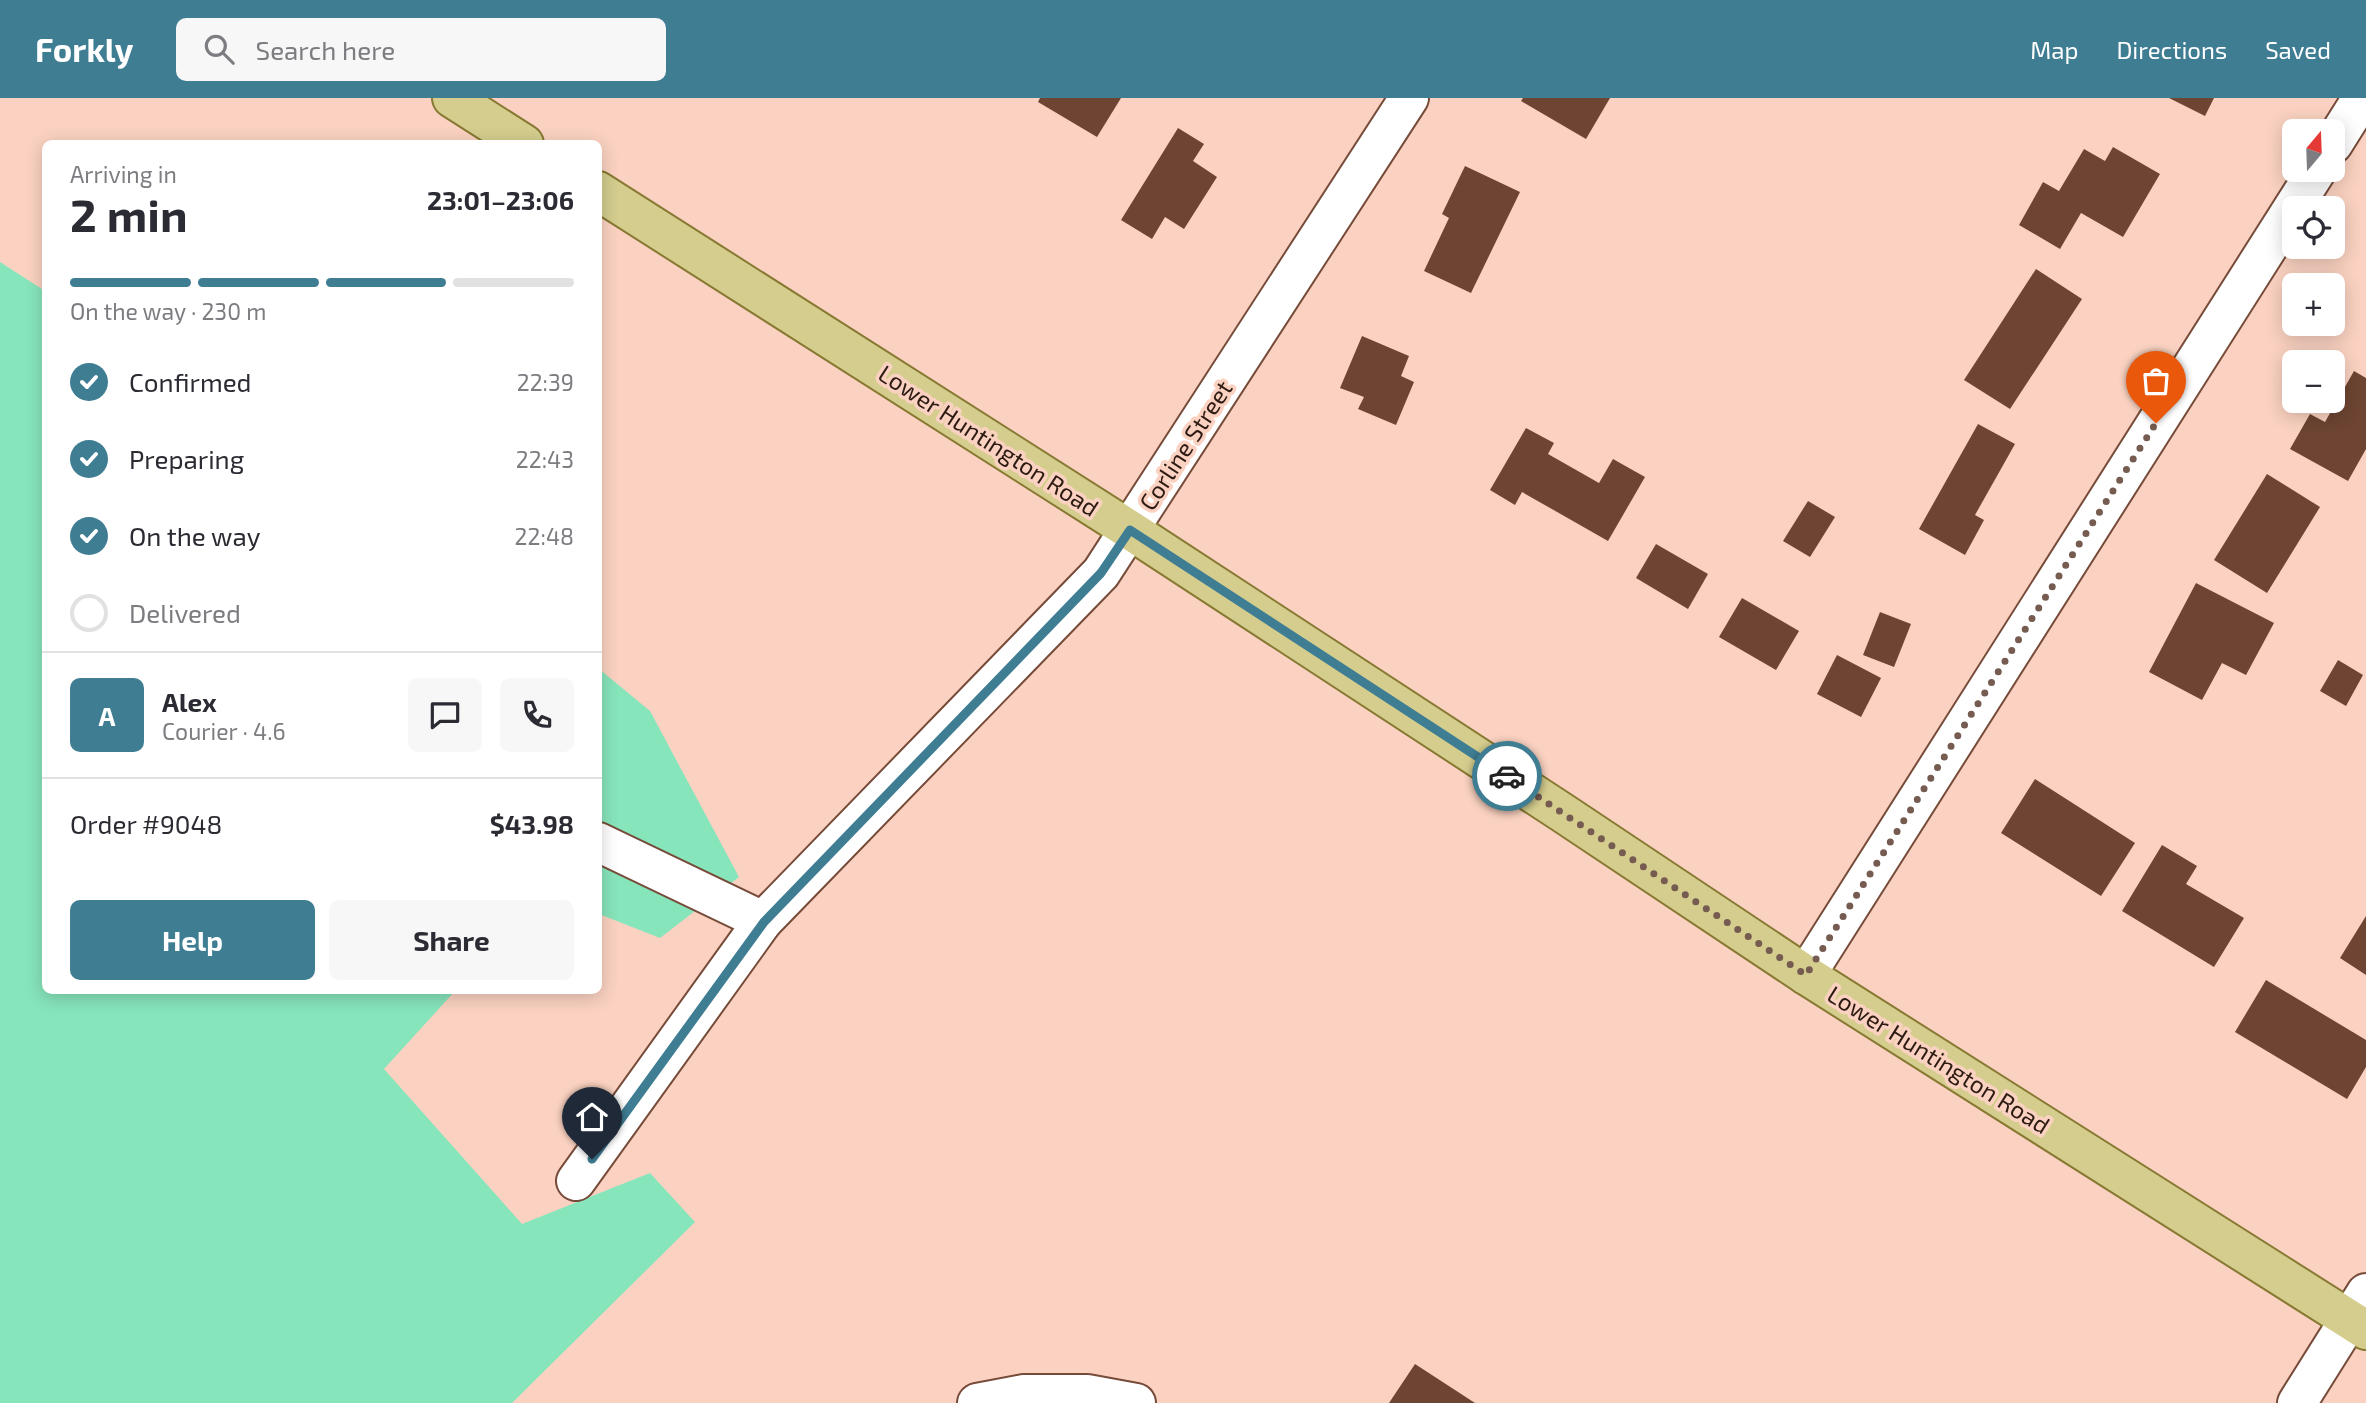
<!DOCTYPE html>
<html lang="en">
<head>
<meta charset="utf-8">
<style>
  body { margin:0; font-family:"Exo 2",sans-serif; background:#f7f7f7; color:#2b2b33; height:100vh; display:flex; flex-direction:column; font-size:26px; white-space:nowrap }
  * { box-sizing:border-box; margin:0 }
  p { font-size:23px; color:#7c7c81 }
  .icon { flex:none; width:38px; height:38px; fill:none; stroke:currentColor; stroke-width:2; stroke-linecap:round; stroke-linejoin:round }
  .map { position:relative; flex:1; overflow:hidden }
  .drawer { position:absolute; left:42px; top:42px; width:560px; height:854px; display:flex; flex-direction:column; background:#fff; border-radius:10px; box-shadow:0 4px 18px #0003 }
  .drawer>* { flex:none }
  .needle { width:46px; rotate:19deg }
  .tools { position:absolute; left:2282px; top:21px; display:grid; gap:14px }
  .tools a { display:grid; place-items:center; width:63px; height:63px; border-radius:10px; background:#fff; box-shadow:0 4px 18px #0003; font-size:35px }
  .pin { position:absolute; display:grid; place-items:center; width:60px; height:60px; color:#fff; margin:-72px -30px; border-radius:50% 50% 50% 0; rotate:-45deg; box-shadow:0 0 7px #0007 }
  .pin .icon { rotate:45deg }
  .courier { position:absolute; display:grid; place-items:center; width:70px; height:70px; margin:-35px; border:5px solid #3f7d93; border-radius:50%; background:#fff; color:#222; box-shadow:0 2px 9px #0007 }
  .headline em { font-style:normal; font-weight:700 }
  .headline div { display:flex; flex-direction:column-reverse }
  .headline { display:flex; align-items:center; justify-content:space-between; height:119px; padding:0 28px }
  h1 { font-size:46px; font-weight:700; line-height:52px }
  .bar { display:grid; grid-template-columns:repeat(4,1fr); gap:10px 7px; align-content:center; height:84px; padding:0 28px }
  .bar i { height:9px; border-radius:5px; background:#e1e1e2 }
  .bar .active { background:#3f7d93 }
  .bar p { grid-column:span 4 }
  .line { display:flex; align-items:center; gap:18px; padding:0 28px; border-top:2px solid #e1e1e2 }
  .line div { flex:1 }
  .round { display:grid; place-items:center; flex:none; width:74px; height:74px; border-radius:10px; background:#f7f7f7 }
  ol { padding:0 28px; list-style:none }
  li { display:flex; align-items:center; gap:21px; height:77px }
  li p { margin-inline-start:auto }
  li .icon { padding:7px; border-radius:50%; background:#3f7d93; color:#fff; stroke-width:4 }
  li:last-child { color:#7c7c81 }
  li i { width:38px; height:38px; border:4px solid #e1e1e2; border-radius:50% }
  .action { display:flex; gap:14px; margin-top:auto; padding:14px 28px }
  .action a { flex:1; height:80px; border-radius:10px; background:#3f7d93; color:#fff; font-size:28px; font-weight:700; line-height:80px; text-align:center }
  .action a+a { background:#f7f7f7; color:#2b2b33 }
  header { display:flex; align-items:center; gap:42px; box-sizing:border-box; height:98px; padding:0 35px; background:#3f7d93; color:#fff }
  header strong { font-size:33px }
  nav { display:flex; gap:38px; margin-inline-start:auto; font-size:24px }
  .search { width:490px; height:63px; background:#f7f7f7; display:flex; align-items:center; gap:18px; box-sizing:border-box; padding:0 24px; border-radius:10px; color:#7c7c81; font-size:26px }
  .map>svg:first-child { display:block }
  .green { fill:#87e5bb }
  .building { fill:#6e4432 }
  .lines { fill:none; stroke-linecap:round; stroke-linejoin:round }
  .minor-casing { stroke:#764b39; stroke-width:42 }
  .major-casing { stroke:#877932; stroke-width:42 }
  .minor { stroke:#fff; stroke-width:38 }
  .major { stroke:#d4cd8e; stroke-width:38 }
  .done { stroke:#755b50; stroke-width:7; stroke-dasharray:0 12.6 }
  .route { stroke:#3f7d93; stroke-width:9 }
  .labels { text-anchor:middle; dominant-baseline:central; stroke-width:7; stroke-linejoin:round; paint-order:stroke }
  .street-label { font-size:24px; fill:#2d1b13; stroke:#fbd2c1 }
</style>
</head>
<body>
<header>
<strong>Forkly</strong>
<div class="search"><svg class="icon" aria-label="search" viewBox="0 0 24 24"><circle cx="10" cy="10" r="6"/><path d="M15 15l6 6"/></svg>Search here</div>
<nav><a>Map</a><a>Directions</a><a>Saved</a></nav>
</header>
<div class="map">
<svg width="2366" height="1305" viewBox="0 0 2366 1305">
  <rect width="100%" height="100%" fill="#fbd2c1"/>
  <g class="green">
    <polygon points="0,164 45,193 46,892 455,893 384,971 522,1126 650,1075 695,1124 512,1305 0,1305"/>
    <polygon points="598,570 650,613 739,779 660,840 599,816"/>
  </g>
  <g class="building">
    <polygon points="1040,0 1121,0 1097,39 1038,4"/>
    <polygon points="1523,0 1610,0 1586,41 1521,3"/>
    <polygon points="2169,0 2214,0 2205,18"/>
    <polygon points="1178,30 1204,46 1193,63 1217,79 1184,131 1165,119 1152,141 1121,122"/>
    <polygon points="2113,49 2160,76 2123,139 2081,115 2060,151 2019,127 2043,84 2059,93 2084,51 2105,63"/>
    <polygon points="1465,68 1520,94 1471,195 1424,173 1449,120 1442,116"/>
    <polygon points="2036,171 2082,201 2010,311 1964,282"/>
    <polygon points="1362,238 1409,258 1401,278 1414,284 1396,327 1358,311 1364,299 1340,290"/>
    <polygon points="2354,273 2366,280 2366,351 2348,383 2290,351 2310,316 2325,324"/>
    <polygon points="1978,326 2015,346 1975,417 1984,422 1965,457 1919,431"/>
    <polygon points="1526,330 1554,345 1548,356 1599,385 1613,361 1645,379 1608,443 1522,394 1515,407 1490,392"/>
    <polygon points="2267,376 2320,409 2267,495 2214,462"/>
    <polygon points="1808,403 1835,419 1810,459 1783,443"/>
    <polygon points="1656,446 1708,476 1688,511 1636,480"/>
    <polygon points="2196,485 2274,525 2246,577 2222,565 2202,602 2149,574"/>
    <polygon points="1742,500 1799,533 1776,572 1719,539"/>
    <polygon points="1880,514 1911,526 1894,569 1863,557"/>
    <polygon points="1837,557 1881,580 1861,619 1817,596"/>
    <polygon points="2338,562 2363,577 2346,608 2320,593"/>
    <polygon points="2035,681 2135,745 2101,798 2001,735"/>
    <polygon points="2162,747 2197,768 2186,786 2244,820 2214,869 2122,813"/>
    <polygon points="2366,818 2366,877 2340,860"/>
    <polygon points="2266,882 2366,942 2366,969 2347,1001 2235,934"/>
    <polygon points="1415,1266 1475,1305 1389,1305"/>
  </g>
  <g class="lines">
    <defs>
      <g id="minor">
        <polyline points="2333,46 2362,0"/>
        <polyline points="598,744 763,823"/>
        <polyline points="1806,877 2317,72"/>
        <polyline points="576,1083 763,823 1101,475 1409,0"/>
        <polyline points="977,1305 1024,1296 1087,1296 1136,1305"/>
        <polyline points="2297,1305 2366,1195"/>
      </g>
      <g id="major">
        <polyline points="452,0 524,46"/>
        <polyline points="598,93 1130,432 1563,715 1806,877 2366,1232"/>
      </g>
    </defs>
    <use href="#minor" class="minor-casing"/>
    <use href="#major" class="major-casing"/>
    <use href="#minor" class="minor"/>
    <use href="#major" class="major"/>
  </g>
  <g class="lines">
    <polyline class="done" points="1507,678 1806,877 2156,325"/>
    <polyline class="route" points="592,1061 764,824 1101,475 1130,432 1507,678"/>
  </g>
  <g class="labels">
    <g class="street-label">
      <text transform="translate(989 342) rotate(33)">Lower Huntington Road</text>
      <text transform="translate(1185 347) rotate(-57)">Corline Street</text>
      <text transform="translate(1939 961) rotate(32)">Lower Huntington Road</text>
    </g>
  </g>
</svg>
<div class="tools">
<a><svg class="needle" viewBox="-14 -14 28 28"><path d="M0-13l5 13h-10z" fill="#e53935"/><path d="M0 13l5-13h-10z" fill="#7c7c81"/></svg></a>
<a><svg class="icon" aria-label="locate" viewBox="0 0 24 24"><circle cx="12" cy="12" r="6"/><path d="M12 2v4M12 18v4M2 12h4M18 12h4"/></svg></a>
<a>+</a>
<a>−</a>
</div>
<div class="pin" style="left:2156px;top:325px;background:#ea580c"><svg class="icon" aria-label="bag" viewBox="0 0 24 24"><path d="M5 8h14l-1 12H6zM9 8a3 3 0 0 1 6 0"/></svg></div>
<div class="pin" style="left:592px;top:1061px;background:#1f2937"><svg class="icon" aria-label="home" viewBox="0 0 24 24"><path d="M3 11l9-7 9 7M6 9v11h12V9"/></svg></div>
<div class="courier" style="left:1507px;top:678px"><svg class="icon" aria-label="car" viewBox="0 0 24 24"><path d="M5 17H2v-5l4-1 3-4h7l3 4 3 1v5h-3M9 17h6M6 11h13"/><circle cx="7" cy="17" r="2"/><circle cx="17" cy="17" r="2"/></svg></div>
<section class="drawer">
<div class="headline"><div><h1>2 min</h1><p>Arriving in</p></div><em>23:01–23:06</em></div>
<div class="bar"><i class="active"></i><i class="active"></i><i class="active"></i><i></i><p>On the way · 230 m</p></div>
<ol>
<li><svg class="icon" aria-label="check" viewBox="0 0 24 24"><path d="M5 12l5 5 9-10"/></svg>Confirmed<p>22:39</p></li>
<li><svg class="icon" aria-label="check" viewBox="0 0 24 24"><path d="M5 12l5 5 9-10"/></svg>Preparing<p>22:43</p></li>
<li><svg class="icon" aria-label="check" viewBox="0 0 24 24"><path d="M5 12l5 5 9-10"/></svg>On the way<p>22:48</p></li>
<li><i></i>Delivered</li>
</ol>
<div class="line" style="height:126px"><b class="round" style="background:#3f7d93;color:#fff">A</b><div><b>Alex</b><p>Courier · 4.6</p></div><a class="round"><svg class="icon" aria-label="chat" viewBox="0 0 24 24"><path d="M4 5h16v11H9l-5 4z"/></svg></a><a class="round"><svg class="icon" aria-label="phone" viewBox="0 0 24 24"><path d="M5 4h4l2 5-3 2q2 4 5 5l2-3 5 2v4C11 20 4 13 5 4z"/></svg></a></div>
<div class="line" style="height:91px"><div>Order #9048</div><b>$43.98</b></div>
<div class="action"><a>Help</a><a>Share</a></div>
</section>
</div>
</body>
</html>
